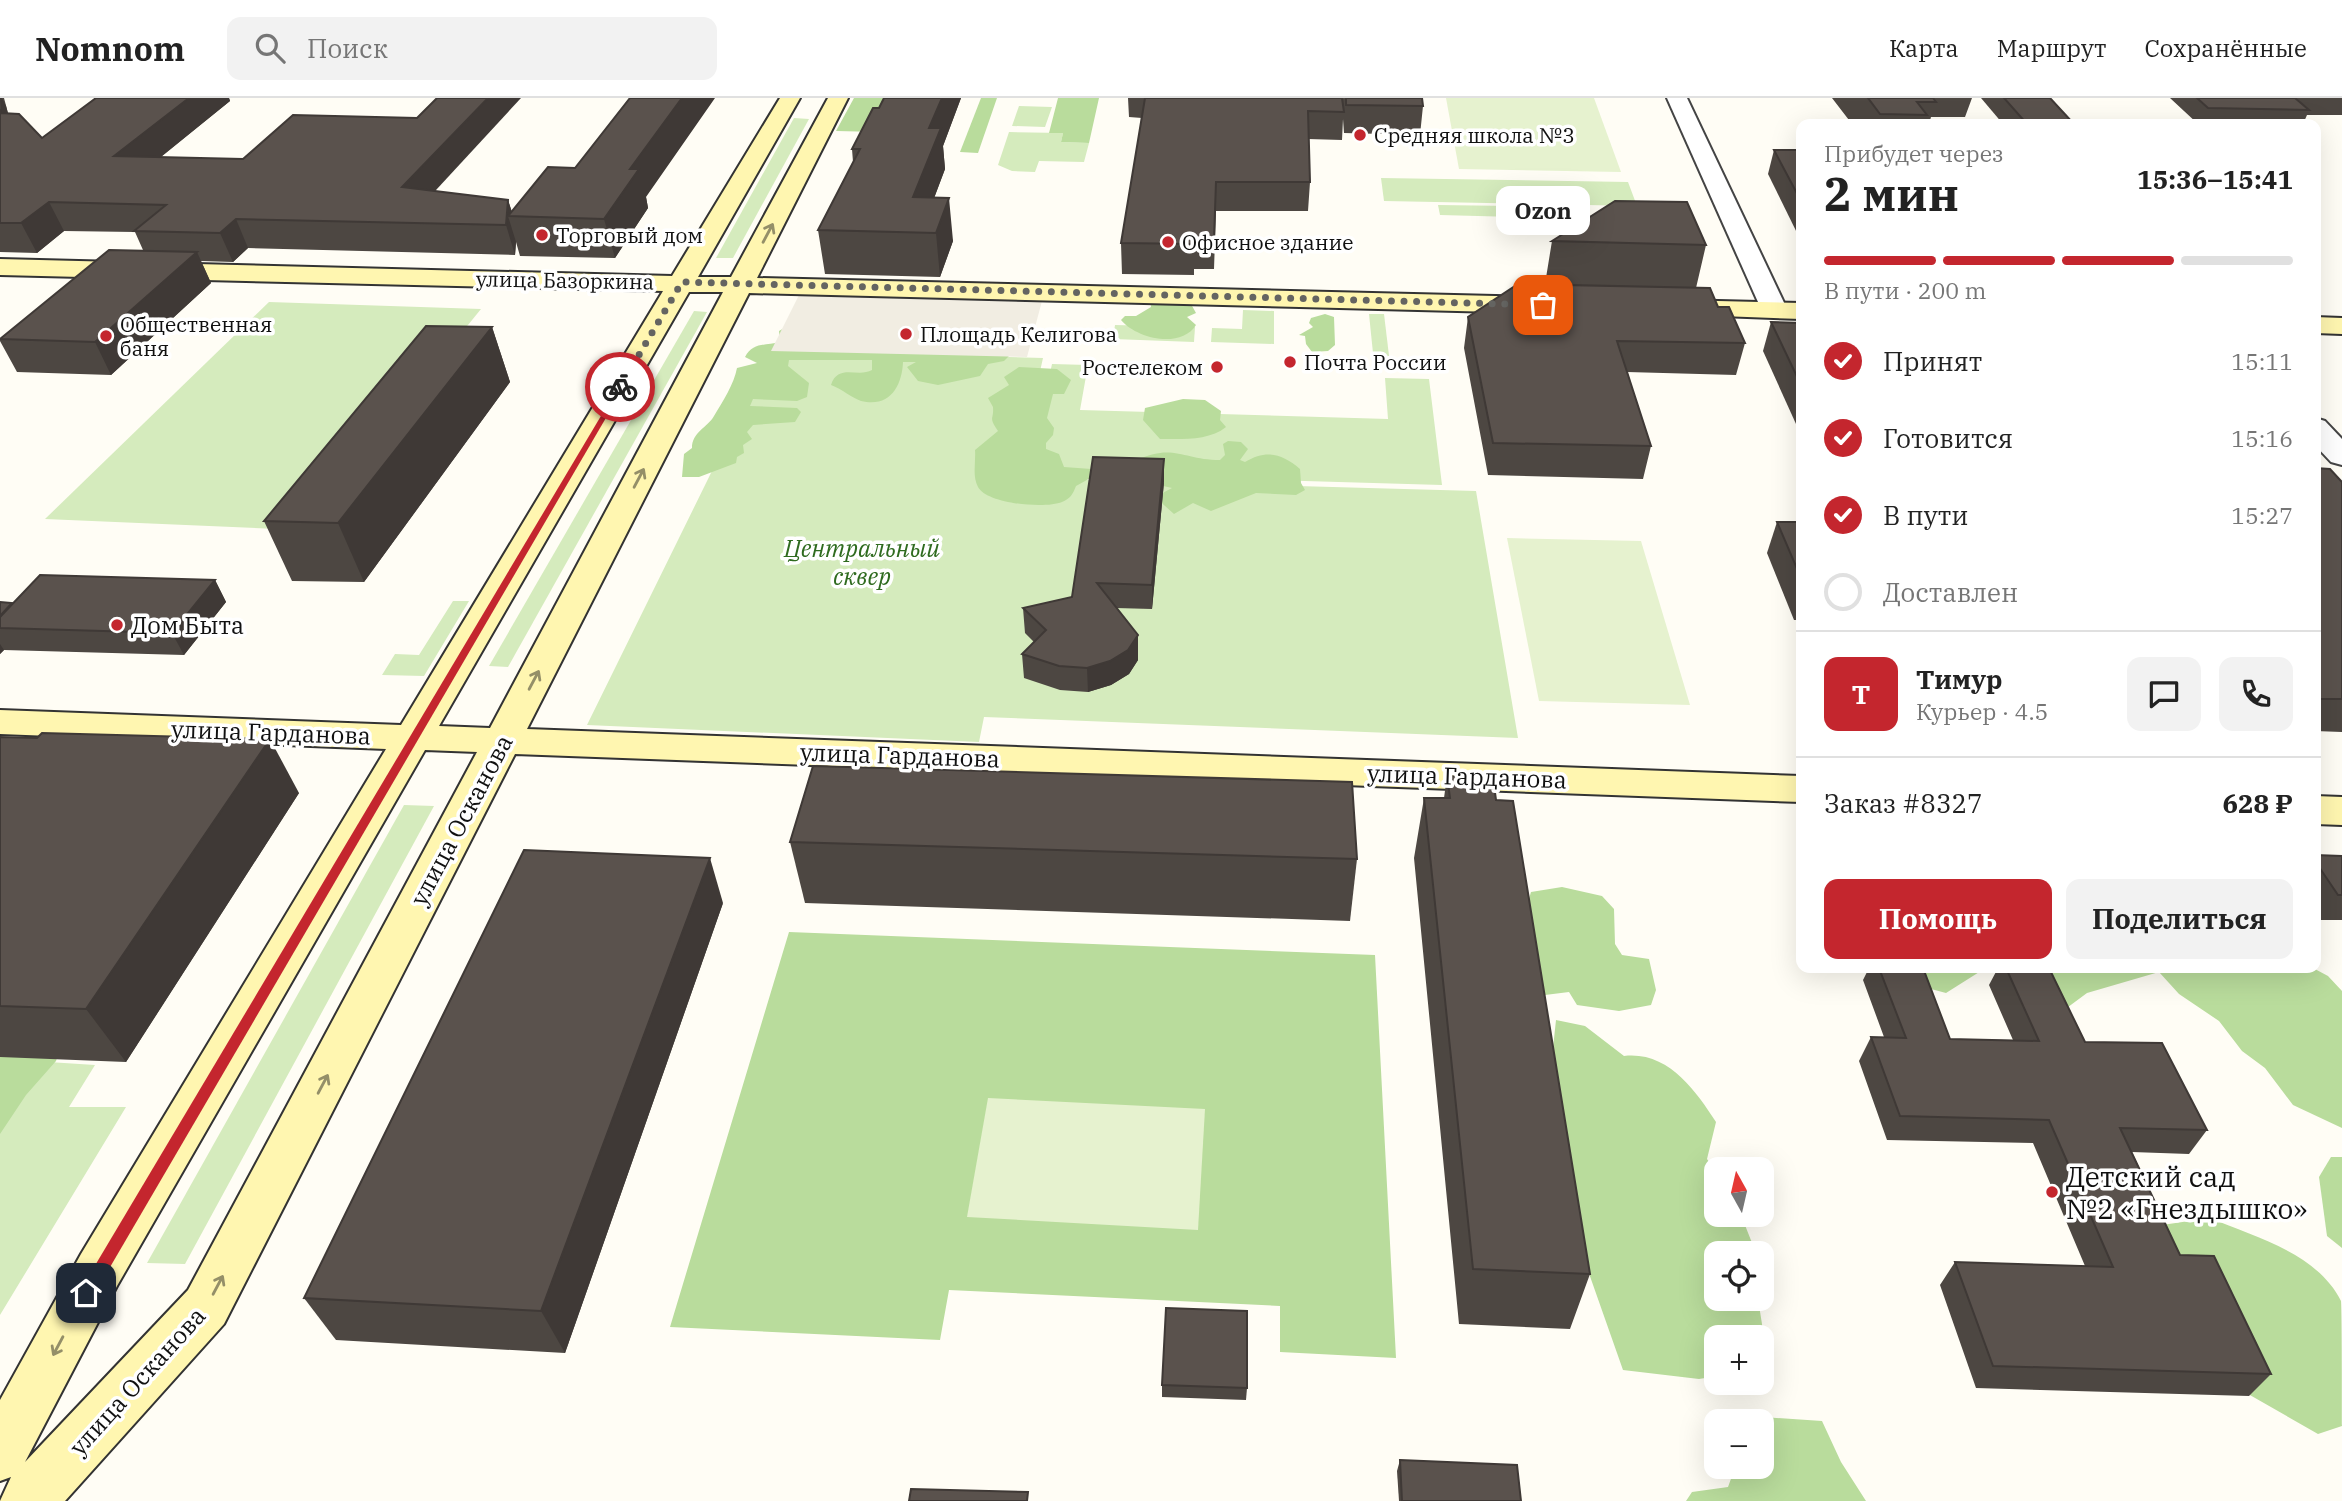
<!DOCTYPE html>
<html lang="ru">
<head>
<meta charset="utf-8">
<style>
  body { margin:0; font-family:"IBM Plex Serif",serif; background:#f2f2f2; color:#222; height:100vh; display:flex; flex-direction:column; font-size:26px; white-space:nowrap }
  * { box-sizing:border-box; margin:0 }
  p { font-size:23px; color:#767676 }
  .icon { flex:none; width:38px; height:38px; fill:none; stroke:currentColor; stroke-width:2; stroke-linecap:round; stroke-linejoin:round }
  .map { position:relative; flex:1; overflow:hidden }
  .panel { position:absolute; left:1796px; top:21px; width:525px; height:854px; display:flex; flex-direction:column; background:#fff; border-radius:14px; box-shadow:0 7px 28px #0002 }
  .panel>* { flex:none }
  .needle { width:46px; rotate:352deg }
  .controls { position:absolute; left:1704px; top:1059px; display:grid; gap:14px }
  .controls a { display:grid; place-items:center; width:70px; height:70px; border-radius:14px; background:#fff; box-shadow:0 7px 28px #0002; font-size:35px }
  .pin { position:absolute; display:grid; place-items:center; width:60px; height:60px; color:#fff; margin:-30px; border-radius:14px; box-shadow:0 4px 10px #0006 }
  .courier { position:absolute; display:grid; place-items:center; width:70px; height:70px; margin:-35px; border:5px solid #c4262e; border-radius:50%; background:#fff; color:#222; box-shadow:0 2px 9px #0007 }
  .bubble { position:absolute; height:49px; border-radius:14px; background:#fff; box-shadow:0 7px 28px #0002; font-size:23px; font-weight:700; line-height:49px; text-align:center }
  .headline em { font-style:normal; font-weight:700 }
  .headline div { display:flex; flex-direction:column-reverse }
  .headline { display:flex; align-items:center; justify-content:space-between; height:119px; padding:0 28px }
  h1 { font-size:46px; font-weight:700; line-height:52px }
  .bar { display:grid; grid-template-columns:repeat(4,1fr); gap:10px 7px; align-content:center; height:84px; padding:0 28px }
  .bar i { height:9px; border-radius:5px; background:#e0e0e0 }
  .bar .selected { background:#c4262e }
  .bar p { grid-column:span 4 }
  .line { display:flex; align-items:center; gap:18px; padding:0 28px; border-top:2px solid #e0e0e0 }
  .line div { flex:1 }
  .round { display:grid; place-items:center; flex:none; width:74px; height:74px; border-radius:14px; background:#f2f2f2 }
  ol { padding:0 28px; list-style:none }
  li { display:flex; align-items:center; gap:21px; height:77px }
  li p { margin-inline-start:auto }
  li .icon { padding:7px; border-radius:50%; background:#c4262e; color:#fff; stroke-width:4 }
  li:last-child { color:#767676 }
  li i { width:38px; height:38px; border:4px solid #e0e0e0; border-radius:50% }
  .button { display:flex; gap:14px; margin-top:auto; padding:14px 28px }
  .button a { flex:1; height:80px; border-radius:14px; background:#c4262e; color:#fff; font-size:28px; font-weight:700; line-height:80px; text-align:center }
  .button a+a { background:#f2f2f2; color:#222 }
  header { display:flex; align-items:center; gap:42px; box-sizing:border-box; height:98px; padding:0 35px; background:#fff; border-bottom:2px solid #e0e0e0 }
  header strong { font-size:33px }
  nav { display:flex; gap:38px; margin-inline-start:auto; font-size:24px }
  .search { width:490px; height:63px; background:#f2f2f2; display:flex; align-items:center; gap:18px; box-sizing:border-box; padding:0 24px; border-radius:14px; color:#767676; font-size:26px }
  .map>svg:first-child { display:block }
  .green { fill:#d5ebbd }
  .forest { fill:#b9dc9c }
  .pitch { fill:#e6f2cf }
  .plaza { fill:#f1ede2 }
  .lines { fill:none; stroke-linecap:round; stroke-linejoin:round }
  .street-casing { stroke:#444; stroke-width:4 }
  .secondary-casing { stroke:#333; stroke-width:4 }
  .street { fill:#fff; fill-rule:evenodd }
  .secondary { fill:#fff6b0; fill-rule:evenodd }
  .wall { fill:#4d4742 }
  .shaded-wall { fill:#3f3936 }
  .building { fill:#5a524d; stroke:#3f3936; stroke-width:2 }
  .oneway { stroke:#948f68 }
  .route { fill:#c4262e }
  .done { stroke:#646461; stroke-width:7; stroke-dasharray:0 12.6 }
  .poi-dot { fill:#c4262e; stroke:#fff; stroke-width:2.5 }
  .labels { text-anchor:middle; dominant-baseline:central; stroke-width:7; stroke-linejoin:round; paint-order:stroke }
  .far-poi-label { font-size:21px; fill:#111; stroke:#fff; text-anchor:start }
  .far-street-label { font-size:21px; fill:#111; stroke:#fff }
  .park-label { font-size:24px; font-style:italic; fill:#2f6b1f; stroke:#fff }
  .poi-label { font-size:24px; fill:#111; stroke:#fff; text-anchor:start }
  .street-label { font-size:24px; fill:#111; stroke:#fff }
  .near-poi-label { font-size:28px; fill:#111; stroke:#fff; text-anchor:start }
</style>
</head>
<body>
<header>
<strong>Nomnom</strong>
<div class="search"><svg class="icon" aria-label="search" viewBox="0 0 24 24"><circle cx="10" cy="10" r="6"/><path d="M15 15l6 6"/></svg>Поиск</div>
<nav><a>Карта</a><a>Маршрут</a><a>Сохранённые</a></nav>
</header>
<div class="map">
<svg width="2342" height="1403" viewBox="0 0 2342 1403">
  <rect width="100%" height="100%" fill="#fffdf5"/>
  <g class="green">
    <polygon points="1019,8 1052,9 1045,29 1012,28"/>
    <polygon points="794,20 809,21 733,160 716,160"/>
    <polygon points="1009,34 1063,35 1061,44 1089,45 1084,64 1039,63 1035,74 1012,73 998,67"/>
    <polygon points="1381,80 1628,84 1637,108 1384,103"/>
    <polygon points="1438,107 1512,108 1515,119 1440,117"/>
    <polygon points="269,204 481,211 301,432 45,421"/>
    <polygon points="1243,212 1274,213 1274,246 1211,244 1212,230 1242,231"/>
    <polygon points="694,213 707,214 508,569 489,568"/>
    <polygon points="1369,216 1384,216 1390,266 1374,265"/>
    <polygon points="1115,227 1195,229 1194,244 1113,241"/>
    <polygon points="771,253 1043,260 1016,380 1476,393 1518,640 984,619 979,644 587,627"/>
    <polygon points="1052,266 1088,267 1080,312 1388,321 1385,280 1429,281 1442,387 1028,375"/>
    <polygon points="453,503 469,503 424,578 382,577 395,556 419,557"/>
    <polygon points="404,707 434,708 185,1166 147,1165"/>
    <polygon points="0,941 33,963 95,967 69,1009 126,1009 0,1217"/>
  </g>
  <g class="forest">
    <polygon points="854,0 896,0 879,34 836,33"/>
    <polygon points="981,0 997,0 978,55 960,54"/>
    <polygon points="1058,0 1099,0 1089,45 1061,44 1063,35 1049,35"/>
    <path d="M1150,201L1191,206L1196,215L1187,219L1196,227C1181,251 1137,241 1121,222L1125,218H1136L1151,209Z"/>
    <polygon points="1325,216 1334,219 1335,247 1328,253 1312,254 1306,246 1305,238 1299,237 1313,229 1309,225 1311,220"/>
    <path d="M791,226L1012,255L1004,263L988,266L980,278L938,287L918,283L907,269L916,264H903C902,288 890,310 861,303C852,300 842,291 831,287C838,265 858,280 872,272V262H789L788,268L809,285L807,299L797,303L753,301L750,308L797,310L801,314L795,324L753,327L747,334L752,341L743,347L744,355L737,359L736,365L699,379H682L684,356L692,350C692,334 707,330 714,318C723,303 734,286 737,270L757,265L745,259C753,244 765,248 780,244L779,233Z"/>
    <path d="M1019,269L1057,271L1071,282L1064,296H1053L1047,320L1054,330L1053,337L1046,345V351L1059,356L1064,369L1105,372L1076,388C1073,396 1070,401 1062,404C1045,411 987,406 978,389C972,378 976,364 975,352L998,333C988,318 994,323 993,309L988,300L1009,287L1004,279Z"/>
    <path d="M1183,301L1205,302L1221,313L1220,322L1226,329C1209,343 1181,341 1160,341L1143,322L1145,310Z"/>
    <path d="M1228,343L1241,344L1248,351L1240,362L1245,364C1267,351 1282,356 1300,371L1301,385L1305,392L1296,397L1256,395L1211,413L1193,405L1174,416L1155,399L1172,390L1159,387L1137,362C1173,345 1184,362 1220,362L1225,357L1223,346Z"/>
    <polygon points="1562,789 1602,798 1614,811 1615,846 1622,857 1649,861 1656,892 1651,907 1619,913 1577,907 1569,894 1537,898 1528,804 1531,794"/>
    <polygon points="789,834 1375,857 1396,1260 1280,1254 1280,1208 949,1192 940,1242 670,1229"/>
    <polygon points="1901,870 2313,870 2328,878 2342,893 2342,1030 2293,1007 2265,970 2242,953 2219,923 2179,896 2159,874 2087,895 2060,915 2004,875 1984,871 1946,895 1916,887"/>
    <path d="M1556,922L1585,928L1624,958C1668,953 1695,992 1716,1024L1707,1061L1717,1076V1116L1741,1117L1756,1155H1717V1200L1758,1201L1769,1270L1762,1271V1239H1717V1278L1699,1281L1623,1272L1567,1113L1548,997Z"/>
    <polygon points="65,936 56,963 26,997 0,1036 0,945"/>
    <polygon points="2331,1059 2342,1059 2342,1150 2327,1138 2319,1079"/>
    <path d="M2210,1120C2255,1139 2317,1155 2341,1203C2342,1214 2342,1308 2342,1328L2318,1336L2220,1280L2155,1128Z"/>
    <polygon points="1763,1319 1822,1323 1841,1364 1866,1403 1686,1403 1692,1394 1728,1389 1732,1378 1723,1369 1762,1368 1762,1323 1757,1323"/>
  </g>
  <g class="pitch">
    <polygon points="1446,0 1594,0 1621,74 1459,71"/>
    <polygon points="1507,440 1641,443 1690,607 1539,603"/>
    <polygon points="988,1000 1205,1011 1198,1132 967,1119"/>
  </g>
  <polygon class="plaza" points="799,197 1042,203 1027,259 771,253"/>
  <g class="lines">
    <defs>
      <g id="street">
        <polygon points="1667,0 1687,0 1788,213 1784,219 1766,219 1762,213"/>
        <polygon points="2315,320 2325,323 2342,341 2342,367 2331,364 2315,347"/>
      </g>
      <g id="secondary">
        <path d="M780,0H800L698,179H731L828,0H848L757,180L1540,199L1549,201L1553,207L1549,213L1540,215L749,195L527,631L1801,678V704L515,656L224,1226L65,1403H0L11,1379L0,1383V1302L81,1156L386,651L0,636V612L401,627L663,193L0,177V161L672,178ZM689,194H723L490,630L439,628ZM425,652L477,654L188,1192L25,1364L117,1188Z"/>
        <polygon points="1677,202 1801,205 1801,221 1668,216 1664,210 1668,204"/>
        <polygon points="2315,219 2342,220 2342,236 2315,235"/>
        <polygon points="2315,698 2342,699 2342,727 2315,726"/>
      </g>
    </defs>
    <use href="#street" class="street-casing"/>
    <use href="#secondary" class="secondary-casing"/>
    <use href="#street" class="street"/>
    <use href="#secondary" class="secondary"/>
  </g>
  <g class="wall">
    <polygon points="0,0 4,0 8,15 42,40 96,0 229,0 230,3 161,59 508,102 512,114 646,99 648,110 615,160 520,158 516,144 515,157 248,150 233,164 201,163 211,185 111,277 17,274 0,243 0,241 143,152 135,134 64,133 37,155 0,154"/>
    <polygon points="884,0 961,0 943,48 945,71 934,100 953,143 940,179 825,176 818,132 853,64 852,51 879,10"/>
    <polygon points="1128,0 1422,0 1423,8 1420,37 1344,35 1343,21 1342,42 1308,41 1310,84 1308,113 1216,113 1214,171 1194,171 1194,177 1122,176 1121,145 1142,20 1129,19"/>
    <polygon points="1832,0 1972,0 1965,19 1931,19 1929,26 1852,26"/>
    <polygon points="1981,0 2050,0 2074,26 2003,26"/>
    <polygon points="2170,0 2342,0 2342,17 2307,17 2303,26 2198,26"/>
    <polygon points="1774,52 1801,52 1801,143 1768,76"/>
    <polygon points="1552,143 1706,147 1696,190 1718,209 1745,245 1736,277 1627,274 1651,348 1643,381 1488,377 1464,250 1468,219 1545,186"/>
    <polygon points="1771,224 1801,225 1801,337 1763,253"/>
    <polygon points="492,229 510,284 364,484 292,483 264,423"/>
    <polygon points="2315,370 2342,384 2342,634 2315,633"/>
    <polygon points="1164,384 1152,511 1116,510 1138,562 1129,576 1111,587 1088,594 1060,592 1024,580 1022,556 1034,544 1025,535 1023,510 1072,499"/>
    <polygon points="1777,424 1801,424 1801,522 1794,522 1767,455"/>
    <polygon points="215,482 226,504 184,557 4,552 0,556 0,504 12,505 13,506"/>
    <polygon points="0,639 299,695 126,964 0,959"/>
    <polygon points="1447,678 1496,702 1590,1176 1570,1231 1459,1226 1414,760 1424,700 1444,700"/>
    <polygon points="790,744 1357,761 1350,823 805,805"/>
    <polygon points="2315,757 2342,758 2342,822 2319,822 2315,816"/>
    <polygon points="723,805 565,1255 336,1242 304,1200"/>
    <polygon points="1869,870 1879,870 1950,941 2013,942 1989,887 1998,870 2006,870 2085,944 2207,1032 2189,1056 2132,1054 2180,1157 2271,1276 2249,1298 1976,1290 1940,1187 1955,1164 2085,1168 2033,1045 1887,1042 1859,963 1871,939 1884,939 1863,882"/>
    <polygon points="1162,1287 1247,1290 1246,1302 1162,1299"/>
    <polygon points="1400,1362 1521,1403 1399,1403 1397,1373"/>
  </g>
  <g class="shaded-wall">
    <polygon points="0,0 2,0 6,8 15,43 1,15"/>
    <polygon points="189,0 229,0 230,3 127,86 114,58"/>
    <polygon points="488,0 521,0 412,118 402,89"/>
    <polygon points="682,0 715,0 646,99 648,110 615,160 604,121 630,71"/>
    <polygon points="942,0 961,0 943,48 945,71 921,135 913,99 929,30"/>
    <polygon points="949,100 953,143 940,179 936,135"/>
    <polygon points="508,102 513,118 508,118 516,144 515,157 506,127"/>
    <polygon points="49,104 64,133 37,155 21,125"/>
    <polygon points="236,121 248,150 233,164 220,135"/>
    <polygon points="197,154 211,185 111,277 95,244"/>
    <polygon points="492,229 510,284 364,484 338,425"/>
    <polygon points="1164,361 1164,384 1152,511 1152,487"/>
    <polygon points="215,482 226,504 184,557 172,535"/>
    <polygon points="1138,537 1138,562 1129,576 1111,587 1088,594 1087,570"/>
    <polygon points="0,546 4,552 0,556"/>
    <polygon points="270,641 299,695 126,964 86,911"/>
    <polygon points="710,760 723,805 565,1255 541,1213"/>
  </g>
  <g class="building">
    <polygon points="96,0 189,0 114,58 243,61 293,17 417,20 437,0 488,0 402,89 508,102 506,127 236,121 220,135 134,133 166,107 49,104 21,125 0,125 0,11 1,15 19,16 42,40"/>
    <polygon points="630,0 682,0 630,71 639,71 604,121 508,118 548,69 575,70"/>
    <polygon points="884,0 942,0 929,30 941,30 913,99 949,100 936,135 818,132 860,51 852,51 873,10 879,10"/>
    <polygon points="1145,0 1342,0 1344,14 1308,13 1310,84 1216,84 1214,141 1195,141 1195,146 1121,145"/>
    <polygon points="1346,0 1422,0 1423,8 1346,7"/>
    <polygon points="1868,0 1933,0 1936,4 1917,4 1927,17 1880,16"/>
    <polygon points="2004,0 2050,0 2074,26 2027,26"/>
    <polygon points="2197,0 2295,0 2309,12 2208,10"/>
    <polygon points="1774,52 1801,52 1801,103"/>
    <polygon points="1615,103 1687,104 1706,147 1552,143"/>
    <polygon points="109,152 197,154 95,244 0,241"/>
    <polygon points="1518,186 1710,190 1718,209 1729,209 1745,245 1617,243 1651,348 1493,345 1468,219"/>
    <polygon points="1771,224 1801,225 1801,287"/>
    <polygon points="426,228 492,229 338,425 264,423"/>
    <polygon points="1093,359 1164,361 1152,487 1097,485 1138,537 1128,552 1110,563 1087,570 1059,568 1022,556 1046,532 1023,510 1072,499"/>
    <polygon points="2315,370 2330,371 2342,384 2342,601 2315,601"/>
    <polygon points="1777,424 1801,424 1801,480"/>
    <polygon points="40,477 215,482 172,535 0,530 0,519"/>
    <polygon points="0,504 12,505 0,518"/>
    <polygon points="42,635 270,641 86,911 0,908 0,639 37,640"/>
    <polygon points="813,668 1352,684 1357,761 790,744"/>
    <polygon points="1447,678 1493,680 1496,702 1513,703 1590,1176 1473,1171 1424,700 1450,700"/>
    <polygon points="524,752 710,760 541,1213 304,1200"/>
    <polygon points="2315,757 2342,758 2342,797 2338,797 2315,763"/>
    <polygon points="1879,870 1923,870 1950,941 2039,943 2006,870 2049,870 2085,944 2162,945 2207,1032 2120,1030 2180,1157 2214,1158 2271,1276 1993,1268 1955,1164 2113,1169 2049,1022 1900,1018 1871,939 1906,940"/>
    <polygon points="1166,1210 1247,1213 1247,1290 1162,1287"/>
    <polygon points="1400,1362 1517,1367 1521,1403 1402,1403"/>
    <polygon points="911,1391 1028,1394 1027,1403 909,1403"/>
  </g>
  <defs><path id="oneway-shaft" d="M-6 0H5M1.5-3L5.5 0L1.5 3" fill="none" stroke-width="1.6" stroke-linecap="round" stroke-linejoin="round" transform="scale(1.75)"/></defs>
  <g class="oneway">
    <use href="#oneway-shaft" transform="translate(768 135) rotate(-62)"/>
    <use href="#oneway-shaft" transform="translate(639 380) rotate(-62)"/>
    <use href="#oneway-shaft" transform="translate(534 582) rotate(-62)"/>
    <use href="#oneway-shaft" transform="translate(323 986) rotate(-62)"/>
    <use href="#oneway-shaft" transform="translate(218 1187) rotate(-62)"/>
    <use href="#oneway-shaft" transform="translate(58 1248) rotate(118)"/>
  </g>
  <polygon class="route" points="620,286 624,289 92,1200 81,1200 81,1191"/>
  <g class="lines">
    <polyline class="done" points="620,289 682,184 1543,207"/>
  </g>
  <g class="poi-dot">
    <circle cx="1360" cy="37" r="7"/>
    <circle cx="542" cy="137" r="7"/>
    <circle cx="1168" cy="144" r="7"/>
    <circle cx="906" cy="236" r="7"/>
    <circle cx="106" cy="238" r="7"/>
    <circle cx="1290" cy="264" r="7"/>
    <circle cx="1217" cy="269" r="7"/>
    <circle cx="117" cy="527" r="7"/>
    <circle cx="2052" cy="1094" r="7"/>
  </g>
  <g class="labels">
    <g class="far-poi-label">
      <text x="1374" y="37">Средняя школа №3</text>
      <text x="556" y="137">Торговый дом</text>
      <text x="1182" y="144">Офисное здание</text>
      <text x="120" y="226">Общественная<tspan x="120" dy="24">баня</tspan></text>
      <text x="920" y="236">Площадь Келигова</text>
      <text x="1304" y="264">Почта России</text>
      <text x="1203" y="269" text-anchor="end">Ростелеком</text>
    </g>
    <g class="far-street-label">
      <text transform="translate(565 182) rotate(1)">улица Базоркина</text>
    </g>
    <g class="park-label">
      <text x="862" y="450">Центральный<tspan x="862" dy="28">сквер</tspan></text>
    </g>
    <g class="poi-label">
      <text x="131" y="527">Дом Быта</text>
    </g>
    <g class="street-label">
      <text transform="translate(271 634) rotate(2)">улица Гарданова</text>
      <text transform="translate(900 657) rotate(2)">улица Гарданова</text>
      <text transform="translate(1467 678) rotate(2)">улица Гарданова</text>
      <text transform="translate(461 722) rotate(-62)">улица Осканова</text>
      <text transform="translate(137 1283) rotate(-48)">улица Осканова</text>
    </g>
    <g class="near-poi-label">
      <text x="2066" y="1078">Детский сад<tspan x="2066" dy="32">№2 «Гнездышко»</tspan></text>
    </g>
  </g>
</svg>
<div class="controls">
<a><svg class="needle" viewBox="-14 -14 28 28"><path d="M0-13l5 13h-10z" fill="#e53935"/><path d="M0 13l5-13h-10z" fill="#767676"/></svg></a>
<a><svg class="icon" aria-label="locate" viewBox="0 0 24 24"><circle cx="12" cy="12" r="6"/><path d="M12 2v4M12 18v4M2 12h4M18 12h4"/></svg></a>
<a>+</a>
<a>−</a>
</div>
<div class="pin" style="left:1543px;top:207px;background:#ea580c"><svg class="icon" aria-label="bag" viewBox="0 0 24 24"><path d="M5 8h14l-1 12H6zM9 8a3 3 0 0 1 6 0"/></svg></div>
<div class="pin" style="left:86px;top:1195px;background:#1f2937"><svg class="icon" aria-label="home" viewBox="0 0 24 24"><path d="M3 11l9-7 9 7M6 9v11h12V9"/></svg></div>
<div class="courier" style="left:620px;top:289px"><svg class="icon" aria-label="bike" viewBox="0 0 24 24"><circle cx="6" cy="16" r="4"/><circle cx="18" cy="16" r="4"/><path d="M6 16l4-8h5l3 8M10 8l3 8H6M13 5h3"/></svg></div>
<div class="bubble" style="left:1496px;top:88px;width:94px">Ozon</div>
<section class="panel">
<div class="headline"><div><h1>2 мин</h1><p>Прибудет через</p></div><em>15:36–15:41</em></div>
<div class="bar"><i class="selected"></i><i class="selected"></i><i class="selected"></i><i></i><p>В пути · 200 m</p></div>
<ol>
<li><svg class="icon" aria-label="check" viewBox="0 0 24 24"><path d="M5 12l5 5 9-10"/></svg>Принят<p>15:11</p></li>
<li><svg class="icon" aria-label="check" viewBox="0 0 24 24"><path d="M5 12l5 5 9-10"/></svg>Готовится<p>15:16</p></li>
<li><svg class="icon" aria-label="check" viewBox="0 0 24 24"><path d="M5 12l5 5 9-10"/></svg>В пути<p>15:27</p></li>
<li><i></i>Доставлен</li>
</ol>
<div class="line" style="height:126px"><b class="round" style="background:#c4262e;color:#fff">Т</b><div><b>Тимур</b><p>Курьер · 4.5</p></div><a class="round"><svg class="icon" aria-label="chat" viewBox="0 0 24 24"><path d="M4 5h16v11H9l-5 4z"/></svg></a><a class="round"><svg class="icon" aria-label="phone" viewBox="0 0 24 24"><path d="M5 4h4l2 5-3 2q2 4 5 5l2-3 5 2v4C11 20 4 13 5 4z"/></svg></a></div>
<div class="line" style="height:91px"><div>Заказ #8327</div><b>628 ₽</b></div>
<div class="button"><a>Помощь</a><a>Поделиться</a></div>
</section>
</div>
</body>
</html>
